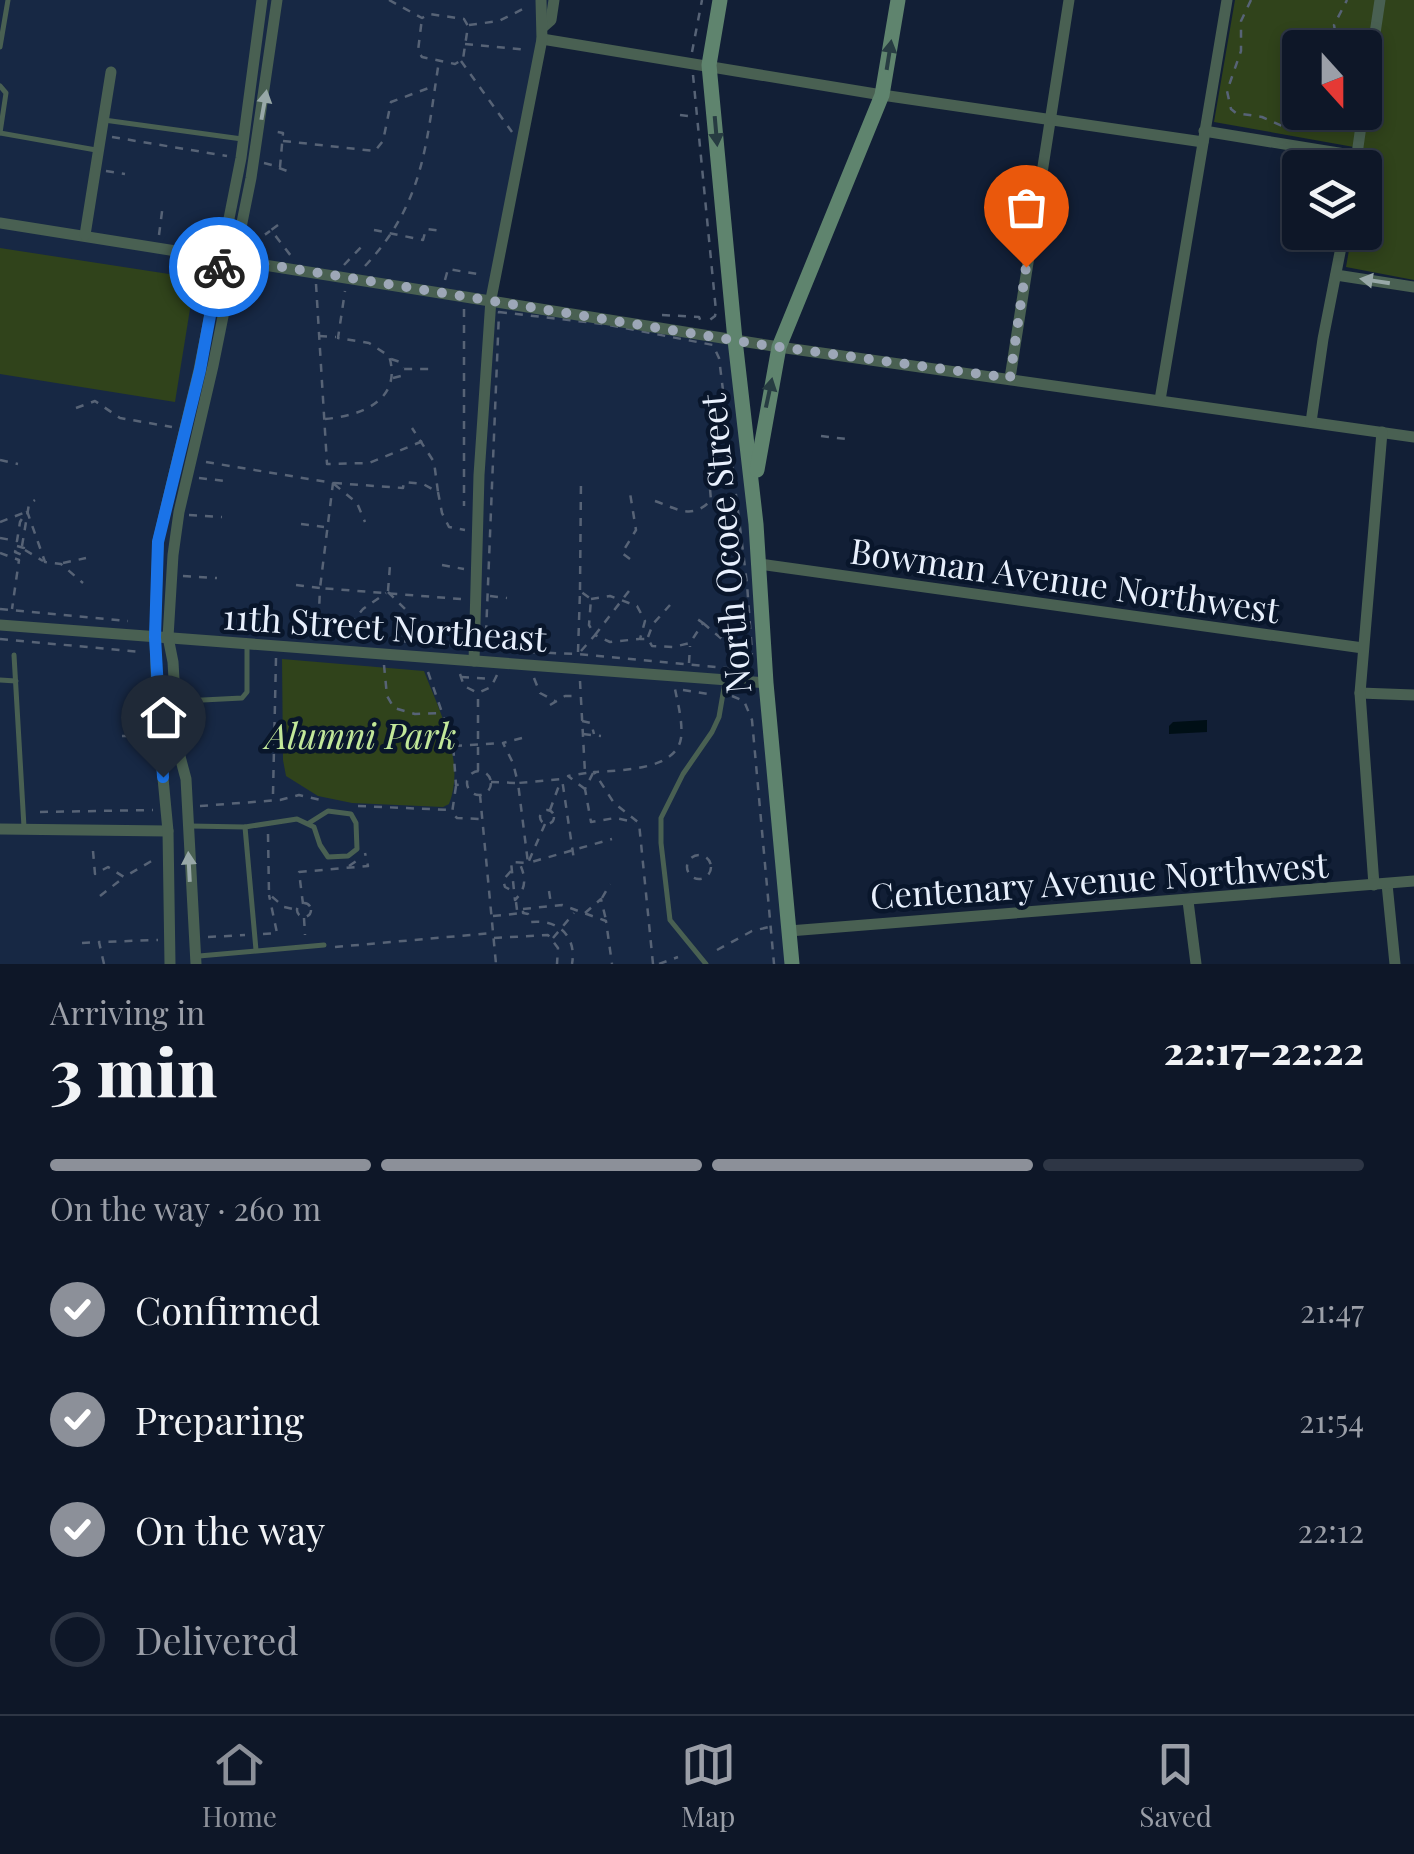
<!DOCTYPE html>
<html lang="en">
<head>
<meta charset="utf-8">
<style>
  body { margin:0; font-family:"Playfair Display",serif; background:#1c2434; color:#f1f3f6; height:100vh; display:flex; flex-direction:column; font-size:38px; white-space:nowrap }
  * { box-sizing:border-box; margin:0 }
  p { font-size:32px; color:#9b9fa8 }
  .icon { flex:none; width:55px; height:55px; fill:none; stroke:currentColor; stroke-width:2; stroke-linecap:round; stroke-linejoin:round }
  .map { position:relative; height:964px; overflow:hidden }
  .panel { display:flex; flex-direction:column; background:#0e1728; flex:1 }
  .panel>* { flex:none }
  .needle { width:65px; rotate:159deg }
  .buttons { position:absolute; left:1282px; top:30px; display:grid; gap:20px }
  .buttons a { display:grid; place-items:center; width:100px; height:100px; border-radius:10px; background:#0e1728; box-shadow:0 5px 15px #0003,0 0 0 2px #2e3645; font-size:50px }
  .pin { position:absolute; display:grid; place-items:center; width:85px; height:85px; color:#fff; margin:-102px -42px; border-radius:50% 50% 50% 0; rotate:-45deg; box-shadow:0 0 10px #0007 }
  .pin .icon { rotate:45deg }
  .courier { position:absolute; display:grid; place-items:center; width:100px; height:100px; margin:-50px; border:8px solid #1a73e8; border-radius:50%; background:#fff; color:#222; box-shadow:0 2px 12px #0007 }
  .overview em { font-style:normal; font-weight:800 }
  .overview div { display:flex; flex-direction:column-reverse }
  .overview { display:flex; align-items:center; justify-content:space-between; height:170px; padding:0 50px }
  h1 { font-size:65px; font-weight:800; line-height:75px }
  .bar { display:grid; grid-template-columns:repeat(4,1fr); gap:15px 10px; align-content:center; height:120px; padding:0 50px }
  .bar i { height:12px; border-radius:8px; background:#2e3645 }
  .bar .selected { background:#8c9099 }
  .bar p { grid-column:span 4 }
  ol { padding:0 50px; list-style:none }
  li { display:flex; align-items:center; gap:30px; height:110px }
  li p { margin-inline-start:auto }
  li .icon { padding:10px; border-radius:50%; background:#8c9099; color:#fff; stroke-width:4 }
  li:last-child { color:#9b9fa8 }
  li i { width:55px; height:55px; border:5px solid #2e3645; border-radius:50% }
  .tabs { display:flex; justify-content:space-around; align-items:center; height:140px; border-top:2px solid #2e3645; background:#0e1728; font-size:28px; color:#9b9fa8 }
  .tabs a { display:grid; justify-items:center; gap:5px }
  .tabs .selected { color:#8c9099 }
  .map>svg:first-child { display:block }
  .built { fill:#172844 }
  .green { fill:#30431b; fill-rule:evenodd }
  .water { fill:#000f16 }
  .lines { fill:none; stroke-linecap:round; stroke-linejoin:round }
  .path { stroke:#576376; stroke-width:2.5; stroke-dasharray:8 8; stroke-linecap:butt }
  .service { stroke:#496052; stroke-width:5 }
  .minor { stroke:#496052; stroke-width:11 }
  .secondary { stroke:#5f846e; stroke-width:15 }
  .oneway { fill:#273c42 }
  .oneway2 { fill:#98a8a8 }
  .done { stroke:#9da7b7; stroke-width:10; stroke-dasharray:0 18 }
  .route { stroke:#1a73e8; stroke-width:12 }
  .labels { text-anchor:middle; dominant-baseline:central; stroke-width:9; stroke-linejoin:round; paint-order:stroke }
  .street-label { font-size:35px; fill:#e8f0fd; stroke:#09162b }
  .park-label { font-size:35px; font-style:italic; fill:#c2e89a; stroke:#09162b }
</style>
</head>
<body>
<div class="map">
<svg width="1414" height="964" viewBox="0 0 1414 964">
  <rect width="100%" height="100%" fill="#121f36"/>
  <polygon class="built" points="0,0 559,0 543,27 491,299 735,340 786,964 0,964"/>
  <g class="green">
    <path d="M1235,0H1414V280L1346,267L1352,233L1365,232L1363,167L1365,149L1214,122ZM1300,48H1365V112H1300Z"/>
    <polygon points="0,248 195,278 175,402 0,374"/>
    <path d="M282,659L424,671C439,710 466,762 449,804L443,807L352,803L318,796L286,776L283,760Z"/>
  </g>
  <polygon class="water" points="1207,720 1207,732 1169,734 1169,726 1173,722"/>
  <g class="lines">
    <g class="path">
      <polyline points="389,0 422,18 429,14 464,19 468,26 463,59 455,64 422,57 418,51 422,18"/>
      <polyline points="1251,0 1241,21 1241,51 1227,91 1231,109 1236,113 1262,117 1282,126 1324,119 1334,112"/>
      <polyline points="469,25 499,21 527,7"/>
      <polyline points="465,44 528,50"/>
      <polyline points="1338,48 1334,25 1347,0"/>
      <polyline points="692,52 702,0"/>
      <polyline points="461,61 512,132"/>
      <polyline points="693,75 716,311 715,316 707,322"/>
      <polyline points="680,115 695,117"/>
      <polyline points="112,137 227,156"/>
      <polyline points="283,141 375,151 383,141 391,102 434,86"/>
      <polyline points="264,163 280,167 283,133 272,131"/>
      <polyline points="279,168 290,172"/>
      <polyline points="106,171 125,174"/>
      <polyline points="278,225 271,230 291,256"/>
      <polyline points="374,230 423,240 426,229 442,231"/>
      <polyline points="159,235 163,204"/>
      <polyline points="252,244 270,231"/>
      <polyline points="344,265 365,243"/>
      <path d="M365,266C425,202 426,143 439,61"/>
      <polyline points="445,280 448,269 483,275"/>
      <polyline points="316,284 327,464 369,463 423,441"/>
      <polyline points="464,309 464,506"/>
      <polygon points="499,312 603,324 713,345 719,358 747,584 752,653 749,667 738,669 578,654 502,651 495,637 486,634"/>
      <polyline points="662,315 699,317 701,322"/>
      <polyline points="319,336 336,337"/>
      <polyline points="391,359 400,362 403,368"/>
      <polyline points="393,378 401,376 404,369 431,369"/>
      <polyline points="76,408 95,401 120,418 172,427"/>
      <path d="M325,419C361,416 403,400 389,356L369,343L338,338L345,291"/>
      <polyline points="821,436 846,439"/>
      <polyline points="0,460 18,464"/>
      <polyline points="206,462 333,483 320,588 461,599"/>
      <polyline points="199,478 226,481"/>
      <polyline points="334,483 403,488 404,482 423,484 438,492 434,462 412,428"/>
      <polyline points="334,484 357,503 365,522"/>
      <polyline points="438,492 442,513 449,527 465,530"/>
      <path d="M655,501C676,508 692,521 711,500L710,489"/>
      <polyline points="27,511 45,562 61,564 83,583"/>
      <polyline points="189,515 222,517"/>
      <polyline points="0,522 26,512"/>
      <polyline points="301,524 324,527"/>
      <polyline points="0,538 17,541 20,522 26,512"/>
      <polygon points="17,546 24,548 22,555 15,552"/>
      <polyline points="22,546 29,504 35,500"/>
      <polyline points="25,550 43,561"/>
      <polyline points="0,553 19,560 12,609"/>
      <polyline points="630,559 622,553 636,530 630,493"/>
      <polyline points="63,563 86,558"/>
      <polyline points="442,565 464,569"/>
      <polyline points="183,576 217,578"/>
      <polyline points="296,585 320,588 318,636 321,636"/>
      <polyline points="580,590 581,479"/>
      <polyline points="388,591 390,565"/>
      <polyline points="388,592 416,620 428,644 460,646 461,640"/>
      <polyline points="490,596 507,598"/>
      <polyline points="591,599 610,596 637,606 645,621 640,639 648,639 652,646 673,647 690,643 703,623 693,616"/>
      <polyline points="0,609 128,621"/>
      <polyline points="703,623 750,663"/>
      <polyline points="229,628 231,608"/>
      <polyline points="271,631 272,611"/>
      <polyline points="648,637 653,624 670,605"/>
      <polyline points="345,638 343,633 363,609 386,593"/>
      <polyline points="0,639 141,652"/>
      <polyline points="398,641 425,643"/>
      <polyline points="581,651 595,635 610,642 639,639"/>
      <polyline points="578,652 580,591 591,599 589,625 595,635 632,587"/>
      <polyline points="689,663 690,646"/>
      <polyline points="384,665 387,696 394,708 415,714 440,713"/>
      <polyline points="428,672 453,744 456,785 467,784"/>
      <polyline points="460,674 464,686 478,693 491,687 497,675"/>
      <polyline points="461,677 493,679"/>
      <polyline points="534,678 540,693 555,701"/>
      <polyline points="580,681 585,773"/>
      <polyline points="683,690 714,695"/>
      <polyline points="732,696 744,701 752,720 774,964"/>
      <polyline points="550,705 565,696 579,696"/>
      <polyline points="582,721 591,723 594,734"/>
      <polyline points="583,734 601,736"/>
      <polyline points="122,736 148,736"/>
      <polyline points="522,738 503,743 513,763 518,783 562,779 574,860"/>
      <polyline points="454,746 501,743"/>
      <circle cx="479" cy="783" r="12"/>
      <polyline points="478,771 478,694"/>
      <polyline points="593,773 585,789 591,822 615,818 635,822"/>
      <path d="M491,782L518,783L528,863L511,862L515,900C527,888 526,877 519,862"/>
      <polyline points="456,786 452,813 457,818 479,819"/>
      <polyline points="585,789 568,776 593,772"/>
      <polyline points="273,794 276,658"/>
      <polyline points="480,795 496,964"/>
      <polyline points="200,806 280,800 299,795 325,801"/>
      <polyline points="358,806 451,810"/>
      <polyline points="550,810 561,780"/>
      <circle cx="547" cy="817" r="7"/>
      <polyline points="40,812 153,810"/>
      <polyline points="545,824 528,863 612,839"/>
      <polyline points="268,834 269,894 284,907 297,910"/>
      <polyline points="93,851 95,874 108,867 124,877 155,859"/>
      <circle cx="699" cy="867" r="12"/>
      <polyline points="349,866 362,857"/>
      <polyline points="511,871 503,880 505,887 511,890"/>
      <polyline points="549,891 551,904"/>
      <polyline points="100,896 123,878"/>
      <polyline points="602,898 610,884"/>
      <path d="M516,902L517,910L523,909V913L528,914L531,922C558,919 577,936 572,964"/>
      <circle cx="304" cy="910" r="7"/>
      <polyline points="303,904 299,872 368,866 365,853"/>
      <polyline points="523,909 562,905 606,921 612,964"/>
      <polyline points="585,913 601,899 606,920"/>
      <polyline points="493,916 523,913"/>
      <polyline points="304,918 305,935"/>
      <polyline points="263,934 277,933 269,895"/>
      <polyline points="208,937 245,935"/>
      <polyline points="494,938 548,935 558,948 557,964"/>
      <polyline points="553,938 574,913"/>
      <polyline points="82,943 97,942"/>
      <polyline points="335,947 493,933"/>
      <polyline points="717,950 752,931 769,927"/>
      <polyline points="104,964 99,942 158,940"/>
      <path d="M653,964L639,823L614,803L594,772C619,770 676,771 681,738C683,723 678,704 675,689"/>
      <polyline points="659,964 678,957"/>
    </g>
    <g class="service">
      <polyline points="0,47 8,0"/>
      <polyline points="0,86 6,93 0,133"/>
      <polyline points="104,120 242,139"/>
      <polyline points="0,133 96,150"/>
      <polyline points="14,655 24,827"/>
      <polyline points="0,680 16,681"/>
      <polyline points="177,699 183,701 242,698 247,692 247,646"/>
      <polyline points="190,826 245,827 297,819 314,827 320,845 328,857 348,856 357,849 356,823 351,814 328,811 309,823"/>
      <polyline points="245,827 256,950"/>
      <polyline points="199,956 324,945"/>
      <polyline points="706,964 670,920 661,843 661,818 683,774 712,732 719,717 725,682"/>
    </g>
    <g class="minor">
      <polyline points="543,27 551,20 554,0"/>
      <polyline points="542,39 882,95 1203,142"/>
      <polyline points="1365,100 1380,0"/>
      <polyline points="1204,131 1357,156"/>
      <polyline points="1355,168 1363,112"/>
      <polyline points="0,223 779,347 1414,437"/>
      <polyline points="85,235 111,72"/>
      <polyline points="1336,275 1414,287"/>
      <polyline points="1010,378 1069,0"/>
      <polyline points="1160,400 1227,0"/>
      <polyline points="1311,422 1323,339 1344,232"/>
      <polyline points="759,564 1363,648"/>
      <polyline points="0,625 766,683"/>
      <polyline points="474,661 479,475 491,299 542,39 541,0"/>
      <polyline points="1360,693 1414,695"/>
      <polyline points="0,829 168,831"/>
      <polyline points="1387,884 1395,964"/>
      <polyline points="1374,885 1360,693 1382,432"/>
      <polyline points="1188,901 1196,964"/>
      <polyline points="789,931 1414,881"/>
      <polyline points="170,964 168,831 158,725 155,637 158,541 199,370 241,158 262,0"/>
      <polyline points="196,964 186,779 178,749 173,662 168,637 173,555 179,512 213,366 251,178 277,0"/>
    </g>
    <g class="secondary">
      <polyline points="720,0 709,65 735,340 756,524 766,683 792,964"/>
      <polyline points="757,470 779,347 882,95 898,0"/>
    </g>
  </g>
  <defs><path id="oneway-solid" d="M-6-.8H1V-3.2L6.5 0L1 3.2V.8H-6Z" transform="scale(2.5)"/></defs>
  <g class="oneway">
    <use href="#oneway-solid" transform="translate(889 55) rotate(-81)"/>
    <use href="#oneway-solid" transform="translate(716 131) rotate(85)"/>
    <use href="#oneway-solid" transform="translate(769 393) rotate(-78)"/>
  </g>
  <g class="oneway2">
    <use href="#oneway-solid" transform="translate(264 105) rotate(-80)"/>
    <use href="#oneway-solid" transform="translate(1375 281) rotate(-171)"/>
    <use href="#oneway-solid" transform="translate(189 867) rotate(-93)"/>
  </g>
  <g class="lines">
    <polyline class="done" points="219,267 221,257 757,344 1010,378 1026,267"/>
    <polyline class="route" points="163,777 155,637 158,542 200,370 219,267"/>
  </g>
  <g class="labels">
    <g class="street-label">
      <text transform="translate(724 544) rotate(-95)">North Ocoee Street</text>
      <text transform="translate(1065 579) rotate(8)">Bowman Avenue Northwest</text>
      <text transform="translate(385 626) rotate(4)">11th Street Northeast</text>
      <text transform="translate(1099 879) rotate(-4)">Centenary Avenue Northwest</text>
    </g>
    <g class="park-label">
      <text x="361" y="734">Alumni Park</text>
    </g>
  </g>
</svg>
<div class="buttons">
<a><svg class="needle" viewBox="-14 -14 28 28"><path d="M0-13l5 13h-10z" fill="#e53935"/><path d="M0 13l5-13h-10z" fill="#9b9fa8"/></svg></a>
<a><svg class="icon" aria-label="layers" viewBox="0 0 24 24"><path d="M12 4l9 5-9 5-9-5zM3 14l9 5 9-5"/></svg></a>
</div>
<div class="pin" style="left:1026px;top:267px;background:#ea580c"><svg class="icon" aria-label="bag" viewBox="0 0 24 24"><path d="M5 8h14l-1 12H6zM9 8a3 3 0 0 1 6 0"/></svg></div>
<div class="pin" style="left:163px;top:777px;background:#1f2937"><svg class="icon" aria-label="home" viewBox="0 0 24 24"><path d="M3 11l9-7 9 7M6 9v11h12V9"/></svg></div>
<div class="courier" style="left:219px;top:267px"><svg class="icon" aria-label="bike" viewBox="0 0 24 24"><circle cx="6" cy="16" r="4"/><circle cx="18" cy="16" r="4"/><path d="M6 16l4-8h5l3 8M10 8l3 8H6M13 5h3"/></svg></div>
</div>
<section class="panel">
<div class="overview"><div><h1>3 min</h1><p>Arriving in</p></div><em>22:17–22:22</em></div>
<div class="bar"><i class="selected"></i><i class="selected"></i><i class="selected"></i><i></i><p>On the way · 260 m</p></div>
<ol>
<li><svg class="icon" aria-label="check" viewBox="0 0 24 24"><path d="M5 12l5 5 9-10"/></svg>Confirmed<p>21:47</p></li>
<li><svg class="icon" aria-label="check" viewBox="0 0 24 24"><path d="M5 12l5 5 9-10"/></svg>Preparing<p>21:54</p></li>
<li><svg class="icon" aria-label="check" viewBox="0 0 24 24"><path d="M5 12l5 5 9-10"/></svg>On the way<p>22:12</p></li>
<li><i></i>Delivered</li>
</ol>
</section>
<nav class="tabs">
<a class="selected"><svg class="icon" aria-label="home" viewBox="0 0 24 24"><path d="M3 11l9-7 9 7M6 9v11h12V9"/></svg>Home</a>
<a><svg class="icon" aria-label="map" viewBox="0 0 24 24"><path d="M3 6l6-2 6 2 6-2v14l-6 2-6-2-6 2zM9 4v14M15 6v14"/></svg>Map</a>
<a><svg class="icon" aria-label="saved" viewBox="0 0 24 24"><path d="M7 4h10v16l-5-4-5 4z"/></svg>Saved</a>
</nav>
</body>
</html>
